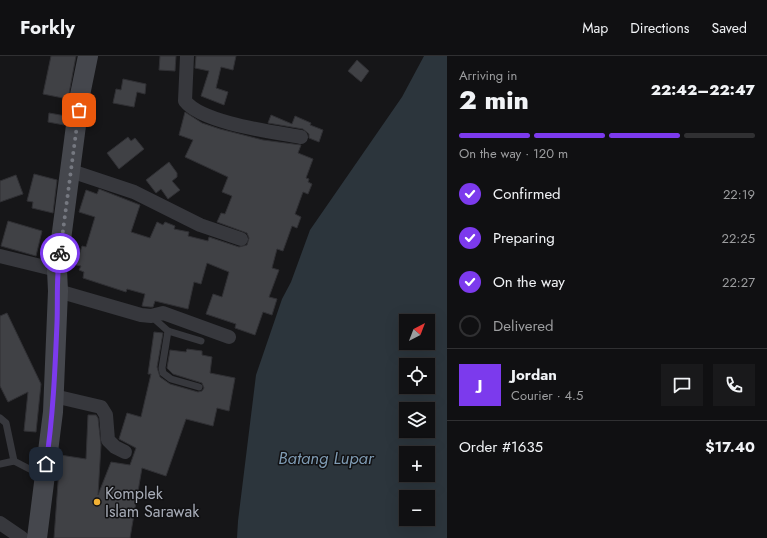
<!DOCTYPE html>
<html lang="en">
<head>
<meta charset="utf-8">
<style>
  body { margin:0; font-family:Jost,sans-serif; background:#19191b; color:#f1f3f6; height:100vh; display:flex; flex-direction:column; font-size:15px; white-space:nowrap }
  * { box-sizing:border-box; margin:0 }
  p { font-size:13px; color:#9c9d9f }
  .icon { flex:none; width:22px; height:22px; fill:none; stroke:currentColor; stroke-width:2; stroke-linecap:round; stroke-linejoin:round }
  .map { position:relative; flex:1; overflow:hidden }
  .side { display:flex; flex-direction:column; background:#101012; width:320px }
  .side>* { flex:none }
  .needle { width:26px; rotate:42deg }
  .tools { position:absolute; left:399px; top:258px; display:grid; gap:8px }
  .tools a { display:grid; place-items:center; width:36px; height:36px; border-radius:0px; background:#101012; box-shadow:0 4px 16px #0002,0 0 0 1px #303032; font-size:20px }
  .pin { position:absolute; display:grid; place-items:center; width:34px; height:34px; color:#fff; margin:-17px; border-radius:8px; box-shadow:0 2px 6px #0006 }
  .courier { position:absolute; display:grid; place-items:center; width:40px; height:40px; margin:-20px; border:3px solid #7c3aed; border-radius:50%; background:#fff; color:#222; box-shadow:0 1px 5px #0007 }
  .overview em { font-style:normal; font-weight:800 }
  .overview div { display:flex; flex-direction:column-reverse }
  .overview { display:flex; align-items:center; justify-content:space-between; height:68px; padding:0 12px }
  h1 { font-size:26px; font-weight:800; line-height:30px }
  .bar { display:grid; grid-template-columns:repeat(4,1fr); gap:6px 4px; align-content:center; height:48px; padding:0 12px }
  .bar i { height:5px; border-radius:3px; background:#303032 }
  .bar .current { background:#7c3aed }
  .bar p { grid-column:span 4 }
  .line { display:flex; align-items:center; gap:10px; padding:0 12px; border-top:1px solid #303032 }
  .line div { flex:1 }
  .round { display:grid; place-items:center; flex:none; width:42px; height:42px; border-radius:0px; background:#19191b }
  ol { padding:0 12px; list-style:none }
  li { display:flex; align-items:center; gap:12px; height:44px }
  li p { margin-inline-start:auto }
  li .icon { padding:4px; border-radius:50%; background:#7c3aed; color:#fff; stroke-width:4 }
  li:last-child { color:#9c9d9f }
  li i { width:22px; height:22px; border:2px solid #303032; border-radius:50% }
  header { display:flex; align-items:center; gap:24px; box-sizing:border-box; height:56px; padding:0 20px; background:#101012; border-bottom:1px solid #303032 }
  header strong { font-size:19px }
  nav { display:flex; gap:22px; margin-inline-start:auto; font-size:14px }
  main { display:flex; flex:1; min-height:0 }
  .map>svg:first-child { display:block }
  .water { fill:#2c353c; fill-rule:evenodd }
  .building { fill:#404145; stroke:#303034 }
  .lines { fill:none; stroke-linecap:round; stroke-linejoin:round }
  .lane { stroke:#37383d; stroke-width:7 }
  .street { stroke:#37383d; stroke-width:14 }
  .secondary { stroke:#45474d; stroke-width:20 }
  .done { stroke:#757880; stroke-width:4; stroke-dasharray:0 7.2 }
  .route { stroke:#7c3aed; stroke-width:5 }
  .poi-dot { fill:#f2b134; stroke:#111113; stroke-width:1.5 }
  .labels { text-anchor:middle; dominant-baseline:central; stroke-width:3; stroke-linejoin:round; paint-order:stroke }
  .poi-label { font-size:16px; fill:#a8adb8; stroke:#111113; text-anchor:start }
  .water-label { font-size:17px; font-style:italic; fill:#7f9bb3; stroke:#111113 }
</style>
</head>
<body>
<header>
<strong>Forkly</strong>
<nav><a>Map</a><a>Directions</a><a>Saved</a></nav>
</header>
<main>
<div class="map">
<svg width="447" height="482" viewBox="0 0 447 482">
  <rect width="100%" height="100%" fill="#161618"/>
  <path class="water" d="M424,0H447V482H237L238,465L256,319L282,243L291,226L310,174L402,41ZM406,265H428V287H406ZM406,309H428V331H406ZM406,353H428V375H406ZM406,397H428V419H406ZM406,441H428V463H406Z"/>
  <g class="building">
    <polygon points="51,0 76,0 68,43 43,38"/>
    <polygon points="160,0 176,0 175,15 159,14"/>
    <polygon points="196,0 236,0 233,14 221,11 216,32 228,36 224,49 201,40 209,15 195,12"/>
    <polygon points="357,4 369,15 361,26 348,15"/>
    <polygon points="123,23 146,28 145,38 137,36 134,51 113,47 116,33 121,34"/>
    <polygon points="185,56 202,67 220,73 263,84 301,89 298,97 313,103 306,122 309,123 308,126 312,128 308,138 303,136 295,158 301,161 297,172 292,170 283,195 277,193 272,212 279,214 269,241 277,243 272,259 263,256 255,279 235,272 236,268 206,258 213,238 222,241 229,216 207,207 201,228 194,226 188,253 155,245 153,251 150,251 142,250 145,238 127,233 126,236 83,222 84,216 79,214 81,210 76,209 82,190 86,191 95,161 79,156 86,134 97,138 99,133 140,149 131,176 150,182 157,166 163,169 165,166 175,170 174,173 189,176 188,180 208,185 209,181 239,191 247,189 249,182 247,177 217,166 221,157 225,158 232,140 222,136 228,121 185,101 193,84 179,79"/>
    <polygon points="49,57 66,60 64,69 48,66"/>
    <polygon points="271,59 292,68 295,60 311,67 310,69 323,74 319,86 309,82 309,78 303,73 268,67"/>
    <polygon points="128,81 131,85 135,82 144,93 119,113 107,97"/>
    <polygon points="169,106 177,117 177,121 172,125 180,134 168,143 161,133 156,137 146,124"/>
    <polygon points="34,118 57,124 53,157 32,152 33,146 27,145"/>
    <polygon points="16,119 23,138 0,146 0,125"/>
    <polygon points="8,165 42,175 36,200 1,190"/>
    <polygon points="7,257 41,328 36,376 24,375 28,336 8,346 0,330 0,260"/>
    <polygon points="154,276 163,277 157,311 160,321 170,328 198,336 202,335 204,332 202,327 173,318 167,312 170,294 186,296 187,293 202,295 202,299 212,301 210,317 235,322 229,355 217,352 213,370 186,363 166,420 142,412 130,482 54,482 60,399 86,403 88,359 96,359 98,362 101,389 98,439 111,406 130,409 136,392 119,383 127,357 141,361 151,318 148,318"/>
  </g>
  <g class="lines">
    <g class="lane">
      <polyline points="151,260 168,275 201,285"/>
      <polyline points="168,275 162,312 163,317 171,323 199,331"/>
      <polyline points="0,362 6,367 14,405"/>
      <polyline points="0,408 14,405 43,420"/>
    </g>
    <g class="street">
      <path d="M187,0L185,45C202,67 273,76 301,81"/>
      <polyline points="71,115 134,136 200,169 241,183"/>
      <polyline points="0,200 57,214"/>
      <polyline points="58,235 141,259 151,260 163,257 229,281"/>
      <polyline points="54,340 101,351 106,359 108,384 115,391 125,396"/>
      <polyline points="0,467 22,482"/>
    </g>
    <polyline class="secondary" points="37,482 53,356 58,235 57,214 80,39 88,0"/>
  </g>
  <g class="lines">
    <polyline class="done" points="60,197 79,54"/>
    <path class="route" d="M46,408C53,361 55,315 57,267C58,244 56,220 60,197"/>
  </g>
  <circle class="poi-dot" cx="97" cy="446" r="4"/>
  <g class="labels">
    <g class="poi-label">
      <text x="105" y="437">Komplek<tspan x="105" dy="18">Islam Sarawak</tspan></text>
    </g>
    <g class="water-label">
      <text x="326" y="402">Batang Lupar</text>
    </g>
  </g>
</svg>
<div class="tools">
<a><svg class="needle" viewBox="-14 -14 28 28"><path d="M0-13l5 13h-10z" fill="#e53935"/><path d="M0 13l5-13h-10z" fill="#9c9d9f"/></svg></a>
<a><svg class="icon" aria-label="locate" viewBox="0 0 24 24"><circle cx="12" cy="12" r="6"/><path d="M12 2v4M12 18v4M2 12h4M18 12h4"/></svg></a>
<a><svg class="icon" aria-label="layers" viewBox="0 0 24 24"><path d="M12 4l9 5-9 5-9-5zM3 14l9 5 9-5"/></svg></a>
<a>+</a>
<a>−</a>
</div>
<div class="pin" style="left:79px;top:54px;background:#ea580c"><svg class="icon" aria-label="bag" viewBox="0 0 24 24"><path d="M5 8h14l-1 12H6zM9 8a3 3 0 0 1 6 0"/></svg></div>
<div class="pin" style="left:46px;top:408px;background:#1f2937"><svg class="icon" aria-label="home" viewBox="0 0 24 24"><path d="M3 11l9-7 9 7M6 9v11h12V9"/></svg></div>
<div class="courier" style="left:60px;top:197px"><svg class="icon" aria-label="bike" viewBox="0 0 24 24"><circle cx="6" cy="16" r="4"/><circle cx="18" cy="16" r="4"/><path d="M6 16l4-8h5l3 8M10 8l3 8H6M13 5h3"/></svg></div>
</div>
<section class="side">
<div class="overview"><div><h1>2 min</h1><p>Arriving in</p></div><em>22:42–22:47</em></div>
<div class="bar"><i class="current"></i><i class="current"></i><i class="current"></i><i></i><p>On the way · 120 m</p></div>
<ol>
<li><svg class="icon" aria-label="check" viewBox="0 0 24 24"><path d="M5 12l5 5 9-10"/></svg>Confirmed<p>22:19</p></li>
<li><svg class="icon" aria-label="check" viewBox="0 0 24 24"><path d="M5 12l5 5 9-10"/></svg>Preparing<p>22:25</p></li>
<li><svg class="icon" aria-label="check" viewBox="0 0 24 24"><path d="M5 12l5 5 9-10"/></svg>On the way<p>22:27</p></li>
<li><i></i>Delivered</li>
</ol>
<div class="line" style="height:72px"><b class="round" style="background:#7c3aed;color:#fff">J</b><div><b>Jordan</b><p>Courier · 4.5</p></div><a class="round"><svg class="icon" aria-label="chat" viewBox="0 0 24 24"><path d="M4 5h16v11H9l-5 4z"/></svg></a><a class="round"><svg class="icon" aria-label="phone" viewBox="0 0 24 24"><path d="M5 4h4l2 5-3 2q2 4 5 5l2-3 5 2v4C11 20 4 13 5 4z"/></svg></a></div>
<div class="line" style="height:52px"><div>Order #1635</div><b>$17.40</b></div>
</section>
</main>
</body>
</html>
